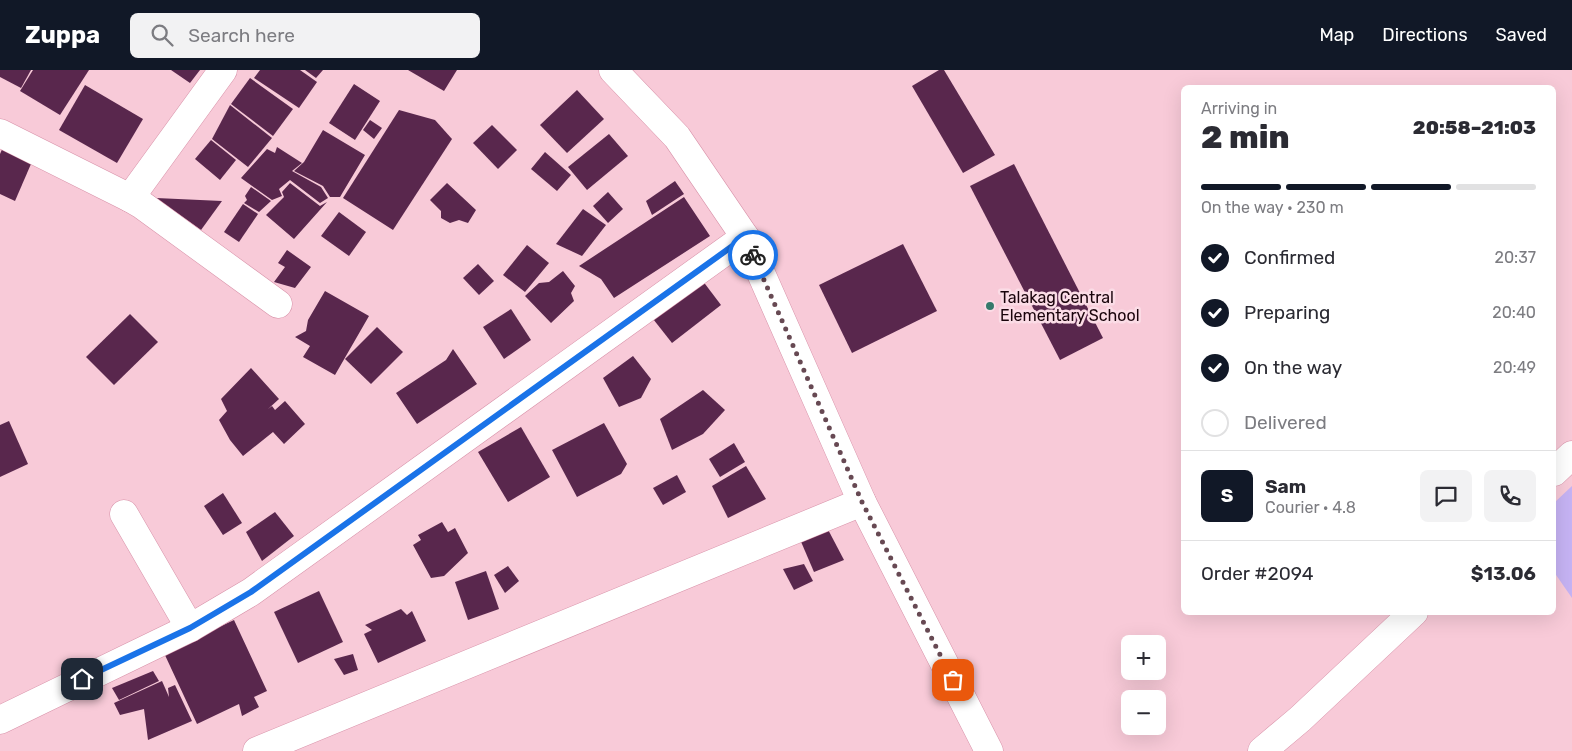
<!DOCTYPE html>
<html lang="en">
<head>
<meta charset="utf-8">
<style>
  body { margin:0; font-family:Rubik,sans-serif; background:#f2f2f3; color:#2b2b33; height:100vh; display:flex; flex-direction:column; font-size:19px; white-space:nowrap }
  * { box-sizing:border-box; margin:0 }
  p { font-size:16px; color:#7c7c81 }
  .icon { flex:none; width:28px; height:28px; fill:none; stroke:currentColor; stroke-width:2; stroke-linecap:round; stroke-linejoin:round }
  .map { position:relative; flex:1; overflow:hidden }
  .panel { position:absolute; left:1181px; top:15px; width:375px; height:530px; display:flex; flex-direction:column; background:#fff; border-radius:8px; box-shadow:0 5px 20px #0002 }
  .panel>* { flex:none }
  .buttons { position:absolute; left:1121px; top:565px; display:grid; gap:10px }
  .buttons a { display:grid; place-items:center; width:45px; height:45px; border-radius:8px; background:#fff; box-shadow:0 5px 20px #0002; font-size:25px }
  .pin { position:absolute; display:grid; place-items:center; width:42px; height:42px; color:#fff; margin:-21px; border-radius:10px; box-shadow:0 2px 8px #0006 }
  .courier { position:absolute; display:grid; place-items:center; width:50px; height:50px; margin:-25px; border:4px solid #1a73e8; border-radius:50%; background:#fff; color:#222; box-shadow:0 1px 6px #0007 }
  .headline em { font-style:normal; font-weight:800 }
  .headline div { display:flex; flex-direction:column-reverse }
  .headline { display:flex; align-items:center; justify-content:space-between; height:85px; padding:0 20px }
  h1 { font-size:32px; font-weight:800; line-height:38px }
  .bar { display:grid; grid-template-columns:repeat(4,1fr); gap:8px 5px; align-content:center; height:60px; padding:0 20px }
  .bar i { height:6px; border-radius:4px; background:#e1e1e2 }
  .bar .on { background:#111827 }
  .bar p { grid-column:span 4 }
  .line { display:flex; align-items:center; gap:12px; padding:0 20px; border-top:1px solid #e1e1e2 }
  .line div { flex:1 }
  .round { display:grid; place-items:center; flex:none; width:52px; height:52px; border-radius:8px; background:#f2f2f3 }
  ol { padding:0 20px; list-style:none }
  li { display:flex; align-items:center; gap:15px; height:55px }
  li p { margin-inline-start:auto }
  li .icon { padding:5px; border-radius:50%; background:#111827; color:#fff; stroke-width:4 }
  li:last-child { color:#7c7c81 }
  li i { width:28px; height:28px; border:2px solid #e1e1e2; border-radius:50% }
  header { display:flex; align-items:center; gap:30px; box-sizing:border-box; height:70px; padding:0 25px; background:#111827; color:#fff }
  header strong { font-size:24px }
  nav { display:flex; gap:28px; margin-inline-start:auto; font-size:18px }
  .search { width:350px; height:45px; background:#f2f2f3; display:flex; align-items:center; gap:12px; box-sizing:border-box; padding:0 18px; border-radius:8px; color:#7c7c81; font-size:19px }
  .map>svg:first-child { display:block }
  .green { fill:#c6b3f4 }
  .building { fill:#59274d }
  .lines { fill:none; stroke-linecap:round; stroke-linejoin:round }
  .minor-casing { stroke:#d892a9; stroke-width:29 }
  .major-casing { stroke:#d892a9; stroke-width:29 }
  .minor { stroke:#fff; stroke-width:28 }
  .major { stroke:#fff; stroke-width:28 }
  .done { stroke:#674953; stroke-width:5; stroke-dasharray:0 9 }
  .route { stroke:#1a73e8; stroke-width:6 }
  .poi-dot { fill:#36796b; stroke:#fbdce6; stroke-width:2 }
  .labels { text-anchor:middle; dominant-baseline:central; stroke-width:5; stroke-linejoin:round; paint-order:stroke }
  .poi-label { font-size:16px; fill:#19030b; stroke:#fbdce6; text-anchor:start }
</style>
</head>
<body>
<header>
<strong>Zuppa</strong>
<div class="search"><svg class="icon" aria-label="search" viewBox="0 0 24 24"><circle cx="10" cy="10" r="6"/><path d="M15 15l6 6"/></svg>Search here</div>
<nav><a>Map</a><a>Directions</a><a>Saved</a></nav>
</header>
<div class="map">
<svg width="1572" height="681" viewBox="0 0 1572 681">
  <rect width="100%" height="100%" fill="#f8cad8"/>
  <polygon class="green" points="1572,416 1572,528 1554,502 1554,433"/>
  <g class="building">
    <polygon points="0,0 31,0 21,18 0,7"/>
    <polygon points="33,0 89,0 60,45 20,21"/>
    <polygon points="171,0 200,0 190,13"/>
    <polygon points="260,0 300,0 317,12 299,38 254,8"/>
    <polygon points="305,0 323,0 316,8"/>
    <polygon points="408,0 457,0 444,21"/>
    <polygon points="939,0 944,0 995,85 963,103 912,16"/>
    <polygon points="250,8 293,39 273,66 231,34"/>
    <polygon points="354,14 380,31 355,70 329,53"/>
    <polygon points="85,15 143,49 117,93 59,60"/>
    <polygon points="577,20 604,49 567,83 540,55"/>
    <polygon points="230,35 272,68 248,97 212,69"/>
    <polygon points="399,40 435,50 452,69 393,160 343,128"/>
    <polygon points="370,50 382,58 374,69 363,60"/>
    <polygon points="492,55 517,80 498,99 473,73"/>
    <polygon points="323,60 365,85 340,127 330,127 323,116 294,101 304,92"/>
    <polygon points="609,64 628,86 587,120 568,97"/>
    <polygon points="211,70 236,90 220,110 195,89"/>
    <polygon points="4,75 34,87 15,131 0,124 0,84"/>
    <polygon points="277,77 302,93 292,101 321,117 328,128 320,133 290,110 279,119 282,126 272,130 241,108 267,79 275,83"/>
    <polygon points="545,82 571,105 557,121 531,99"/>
    <polygon points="1014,94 1103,268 1060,290 970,116"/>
    <polygon points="675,111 684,124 652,145 646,131"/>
    <polygon points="290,113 320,136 327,132 294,169 266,145 284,127 282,122"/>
    <polygon points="447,113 476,140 468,153 459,150 450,153 441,148 441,141 430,130"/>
    <polygon points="251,117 271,131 259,142 244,133 247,130 245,126"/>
    <polygon points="608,122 623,139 608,153 593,136"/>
    <polygon points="684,127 710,166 614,228 601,209 579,196"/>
    <polygon points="156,128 222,131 201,160"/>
    <polygon points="243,134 258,144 239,172 224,162"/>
    <polygon points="583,139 606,155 582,186 556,174"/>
    <polygon points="339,142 366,162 349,186 321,166"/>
    <polygon points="903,174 937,241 852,283 819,215"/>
    <polygon points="527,175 549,193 525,222 503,205"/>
    <polygon points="287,180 311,197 295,218 274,212 285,197 278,193"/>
    <polygon points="478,194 494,211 479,225 463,208"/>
    <polygon points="563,201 575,216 571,223 574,231 551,253 525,226 539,213 549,212"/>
    <polygon points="696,202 721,235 672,273 646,240"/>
    <polygon points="325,221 369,246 335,305 303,287 310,276 295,267 306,261 308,250"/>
    <polygon points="511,239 531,270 504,289 483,257"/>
    <polygon points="130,244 158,272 114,315 86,287"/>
    <polygon points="377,257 403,282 371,314 345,289"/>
    <polygon points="453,279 477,314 417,354 396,323 446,290"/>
    <polygon points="633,286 651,309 641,328 619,337 603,308"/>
    <polygon points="251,298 279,329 268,339 272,336 275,340 285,331 305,354 284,374 273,362 243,386 230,370 219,350 227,341 221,329"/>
    <polygon points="703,320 725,340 703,364 672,380 660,349"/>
    <polygon points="9,351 28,394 0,407 0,355"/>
    <polygon points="604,353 627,394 621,404 577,427 552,380"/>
    <polygon points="521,357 550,407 508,432 478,382"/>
    <polygon points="734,373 745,392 720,407 709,389"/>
    <polygon points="746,396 766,429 728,448 712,416"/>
    <polygon points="677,405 686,422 663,435 653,418"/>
    <polygon points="223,423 242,453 223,465 204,436"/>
    <polygon points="275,442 294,466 262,491 246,462"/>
    <polygon points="823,450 844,490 814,502 796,460"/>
    <polygon points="442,452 448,462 455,458 468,483 444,506 431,508 413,475 421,470 418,465"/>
    <polygon points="804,494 813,511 794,520 783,499"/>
    <polygon points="508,496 519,511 505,523 494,505"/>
    <polygon points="486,501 499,539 468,550 455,512"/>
    <polygon points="319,521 343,572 298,593 274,542"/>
    <polygon points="401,539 407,545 412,541 426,571 378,593 364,564 372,560 365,555"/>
    <polygon points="234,550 267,621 254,627 259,637 242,646 239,634 197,654 164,583"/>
    <polygon points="353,584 358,600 344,605 334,589"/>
    <polygon points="153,601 159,611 119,630 112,618"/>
    <polygon points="162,611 169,627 168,618 175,615 192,651 148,670 144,639 120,645 114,633"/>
  </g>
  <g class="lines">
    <defs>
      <g id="minor">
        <polyline points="0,63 130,128 223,0"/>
        <polyline points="130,128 142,135 278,234"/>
        <polyline points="1554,402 1572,385"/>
        <polyline points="124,444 190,558"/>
        <polyline points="0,650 190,558 251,522 745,167"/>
        <polyline points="257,681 862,432"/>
        <polyline points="1262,681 1300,649 1414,542"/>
      </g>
      <polyline id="major" points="613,0 677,67 745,167 862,432 989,681"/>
    </defs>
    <use href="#minor" class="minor-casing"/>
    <use href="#major" class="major-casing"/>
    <use href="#minor" class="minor"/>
    <use href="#major" class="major"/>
  </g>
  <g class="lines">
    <polyline class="done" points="753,185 862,432 953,610"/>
    <polyline class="route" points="82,609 190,558 251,522 745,167 753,185"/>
  </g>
  <circle class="poi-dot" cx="990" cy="236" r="5"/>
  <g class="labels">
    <g class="poi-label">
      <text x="1000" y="227">Talakag Central<tspan x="1000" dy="18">Elementary School</tspan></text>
    </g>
  </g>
</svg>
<div class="buttons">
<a>+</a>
<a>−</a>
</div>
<div class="pin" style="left:953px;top:610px;background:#ea580c"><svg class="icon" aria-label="bag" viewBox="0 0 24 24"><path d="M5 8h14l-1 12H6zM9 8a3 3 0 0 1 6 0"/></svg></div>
<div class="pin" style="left:82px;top:609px;background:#1f2937"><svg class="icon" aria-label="home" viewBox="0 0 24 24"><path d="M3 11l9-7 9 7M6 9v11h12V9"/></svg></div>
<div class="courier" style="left:753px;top:185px"><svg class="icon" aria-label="bike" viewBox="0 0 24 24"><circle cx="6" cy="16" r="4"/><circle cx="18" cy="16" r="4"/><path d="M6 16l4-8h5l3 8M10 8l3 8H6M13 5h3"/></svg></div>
<section class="panel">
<div class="headline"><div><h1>2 min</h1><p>Arriving in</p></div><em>20:58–21:03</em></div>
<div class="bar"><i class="on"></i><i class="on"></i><i class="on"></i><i></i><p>On the way · 230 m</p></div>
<ol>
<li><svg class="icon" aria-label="check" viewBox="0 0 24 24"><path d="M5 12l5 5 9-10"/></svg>Confirmed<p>20:37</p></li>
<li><svg class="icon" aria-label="check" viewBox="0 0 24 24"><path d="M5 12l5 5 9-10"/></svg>Preparing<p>20:40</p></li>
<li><svg class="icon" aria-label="check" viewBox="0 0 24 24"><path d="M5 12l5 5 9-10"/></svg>On the way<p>20:49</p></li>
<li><i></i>Delivered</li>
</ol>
<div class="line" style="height:90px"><b class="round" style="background:#111827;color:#fff">S</b><div><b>Sam</b><p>Courier · 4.8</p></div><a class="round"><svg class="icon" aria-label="chat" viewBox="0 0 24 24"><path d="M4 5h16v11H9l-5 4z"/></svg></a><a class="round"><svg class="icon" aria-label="phone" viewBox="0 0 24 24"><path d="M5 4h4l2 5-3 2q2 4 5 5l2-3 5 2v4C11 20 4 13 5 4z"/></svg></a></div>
<div class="line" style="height:65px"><div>Order #2094</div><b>$13.06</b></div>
</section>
</div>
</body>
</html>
